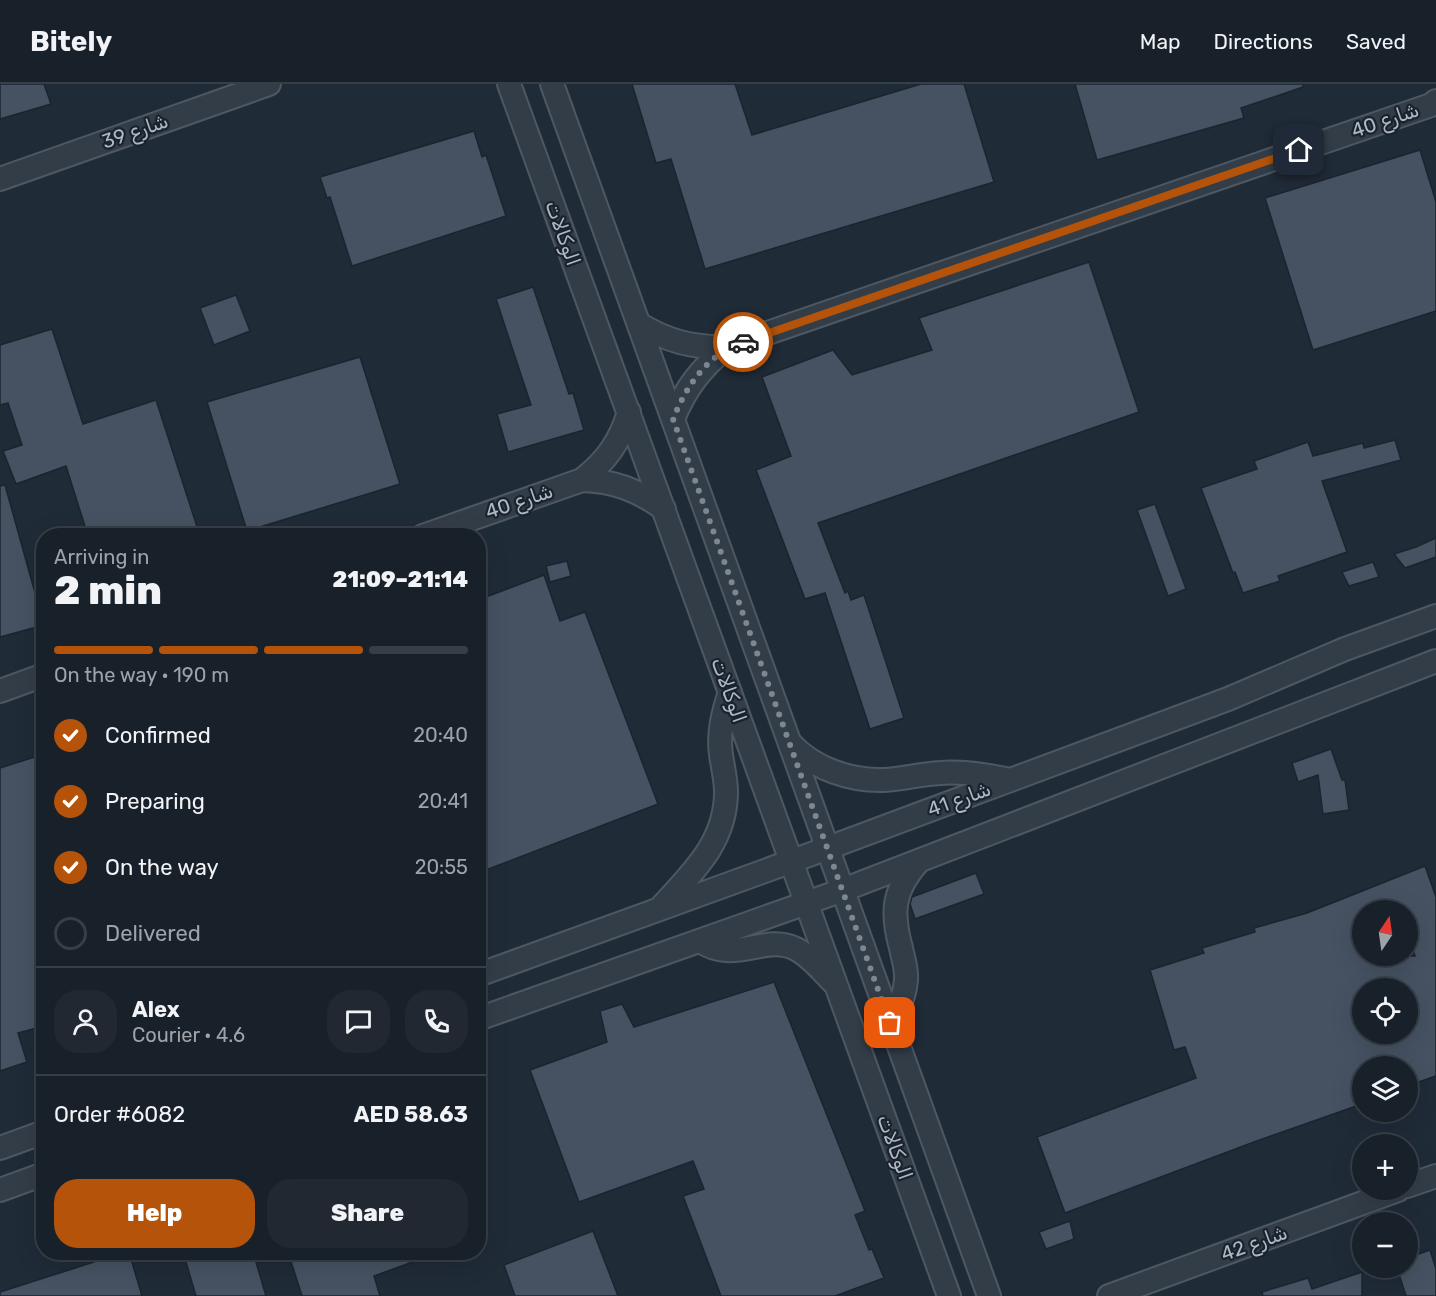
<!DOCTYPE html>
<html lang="en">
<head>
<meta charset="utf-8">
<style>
  body { margin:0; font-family:Rubik,Vazirmatn,sans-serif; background:#212832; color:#f1f3f6; height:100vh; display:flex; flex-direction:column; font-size:22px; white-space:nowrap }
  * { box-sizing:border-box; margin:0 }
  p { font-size:20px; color:#9fa3a8 }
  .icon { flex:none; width:33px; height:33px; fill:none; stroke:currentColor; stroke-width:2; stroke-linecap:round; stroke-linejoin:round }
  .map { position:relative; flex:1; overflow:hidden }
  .panel { position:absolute; left:36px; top:444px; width:450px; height:732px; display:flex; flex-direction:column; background:#18202a; border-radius:24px; box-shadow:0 6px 24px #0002,0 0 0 2px #363e47 }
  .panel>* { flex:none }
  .needle { width:39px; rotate:13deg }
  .controls { position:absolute; left:1352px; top:816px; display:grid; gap:12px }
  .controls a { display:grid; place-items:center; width:66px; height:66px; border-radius:50%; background:#18202a; box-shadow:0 6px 24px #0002,0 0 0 2px #363e47; font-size:30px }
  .pin { position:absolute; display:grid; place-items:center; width:51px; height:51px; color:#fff; margin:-26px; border-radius:12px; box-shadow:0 3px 9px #0006 }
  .courier { position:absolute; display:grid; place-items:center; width:60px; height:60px; margin:-30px; border:4px solid #b45309; border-radius:50%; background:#fff; color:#222; box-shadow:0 2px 8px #0007 }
  .overview em { font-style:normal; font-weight:800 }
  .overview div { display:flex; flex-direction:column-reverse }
  .overview { display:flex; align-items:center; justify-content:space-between; height:102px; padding:0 18px }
  h1 { font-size:39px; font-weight:800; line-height:45px }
  .bar { display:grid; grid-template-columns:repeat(4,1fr); gap:9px 6px; align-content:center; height:72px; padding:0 18px }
  .bar i { height:8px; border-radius:4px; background:#363e47 }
  .bar .current { background:#b45309 }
  .bar p { grid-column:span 4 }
  .line { display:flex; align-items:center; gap:15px; padding:0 18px; border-top:2px solid #363e47 }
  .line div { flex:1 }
  .round { display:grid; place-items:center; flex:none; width:63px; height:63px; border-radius:24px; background:#212832 }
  ol { padding:0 18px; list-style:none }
  li { display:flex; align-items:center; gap:18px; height:66px }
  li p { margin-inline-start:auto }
  li .icon { padding:6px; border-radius:50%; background:#b45309; color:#fff; stroke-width:4 }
  li:last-child { color:#9fa3a8 }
  li i { width:33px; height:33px; border:3px solid #363e47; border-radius:50% }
  .action { display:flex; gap:12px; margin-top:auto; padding:12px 18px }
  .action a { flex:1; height:69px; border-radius:24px; background:#b45309; color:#fff; font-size:24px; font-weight:800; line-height:69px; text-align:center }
  .action a+a { background:#212832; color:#f1f3f6 }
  header { display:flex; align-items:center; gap:36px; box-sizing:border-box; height:84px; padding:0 30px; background:#18202a; border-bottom:2px solid #363e47 }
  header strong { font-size:28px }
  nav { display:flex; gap:33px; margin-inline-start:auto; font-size:21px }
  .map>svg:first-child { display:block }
  .building { fill:#465262; stroke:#1b242f; stroke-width:1.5; fill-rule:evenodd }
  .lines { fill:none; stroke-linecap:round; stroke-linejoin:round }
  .street-casing { stroke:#4e5863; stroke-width:26 }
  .street { stroke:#333d48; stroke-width:22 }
  .done { stroke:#7c8794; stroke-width:6; stroke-dasharray:0 10.8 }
  .route { stroke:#b45309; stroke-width:8 }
  .labels { text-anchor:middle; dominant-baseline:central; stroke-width:4.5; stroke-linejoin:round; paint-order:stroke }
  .street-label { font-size:20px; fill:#aeb8c5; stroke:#19222d }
</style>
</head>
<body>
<header>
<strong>Bitely</strong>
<nav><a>Map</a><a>Directions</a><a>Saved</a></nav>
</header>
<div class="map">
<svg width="1436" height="1212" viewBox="0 0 1436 1212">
  <rect width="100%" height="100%" fill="#202b38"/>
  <g class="building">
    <polygon points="0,0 44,0 51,20 0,35"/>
    <polygon points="632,0 735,0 752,51 921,0 964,0 994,98 705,185 671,75 656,79"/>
    <polygon points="1075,0 1303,0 1303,3 1241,24 1244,34 1097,76"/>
    <polygon points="474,47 482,73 486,71 506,132 352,182 330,113 327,114 320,93"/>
    <polygon points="1420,66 1436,118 1436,227 1313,266 1265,114"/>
    <polygon points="1089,178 1139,328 818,439 845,509 848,507 851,516 864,511 904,634 870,645 825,509 805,515 756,386 791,372 762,293 833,266 852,291 932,266 919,234"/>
    <polygon points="533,203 569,310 573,309 584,346 508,368 497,330 531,321 496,215"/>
    <polygon points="236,211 250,247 214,261 200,224"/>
    <polygon points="52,245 83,340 156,316 200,452 88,452 66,382 16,400 3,367 22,361 8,319 0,321 0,261"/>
    <polygon points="360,273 400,400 247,447 207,318"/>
    <polygon points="1395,356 1401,376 1322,397 1347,468 1278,492 1280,497 1243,509 1235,488 1233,489 1201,404 1257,385 1254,377 1308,358 1313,372 1363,359 1364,364"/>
    <polygon points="5,401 44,541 0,553 0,402"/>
    <polygon points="1155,420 1186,505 1168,512 1137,426"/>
    <polygon points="1436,454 1436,473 1405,484 1394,470 1416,463"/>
    <polygon points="567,477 571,492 550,498 546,482"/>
    <polygon points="1373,478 1379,493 1349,502 1342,488"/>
    <polygon points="544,491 560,537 585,528 658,720 478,789 478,516"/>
    <polygon points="1331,665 1342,696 1345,696 1349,726 1323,730 1318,691 1298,698 1292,679"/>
    <polygon points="44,670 44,942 18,949 27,978 0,987 0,684"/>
    <path d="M1425,782L1436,813V992L1407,1002V982H1362V1020L1254,1058L1065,1129L1037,1053L1196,994L1185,963L1174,966L1150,886L1204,869L1202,864L1255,848L1254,844L1307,829ZM1362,826H1407V849L1415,872H1362ZM1362,904H1407V950H1362Z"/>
    <polygon points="976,789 984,810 915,835 910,820 912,813"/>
    <polygon points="774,898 865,1127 855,1131 869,1166 872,1165 884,1194 835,1212 721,1212 683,1112 704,1105 693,1077 579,1118 530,986 607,958 600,927 622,920 634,943"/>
    <polygon points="1070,1137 1074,1155 1046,1165 1039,1148"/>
    <polygon points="593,1147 618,1212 515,1212 504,1181"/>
    <polygon points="1430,1166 1436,1185 1436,1212 1406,1212 1397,1184 1407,1184 1407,1174"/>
    <polygon points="92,1168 129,1168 142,1212 0,1212 0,1208 94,1178"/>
    <polygon points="183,1168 253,1168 266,1212 196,1212"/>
    <polygon points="288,1168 431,1168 432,1171 374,1192 380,1212 302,1212"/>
    <polygon points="1362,1188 1362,1212 1263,1212 1262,1208 1308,1194 1312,1205"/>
  </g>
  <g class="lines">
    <defs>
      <g id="street">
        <polyline points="509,0 949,1212"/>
        <polyline points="552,0 989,1212"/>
        <polyline points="0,95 269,0"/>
        <path d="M639,240C667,257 693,264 727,263L1431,21L1436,17"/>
        <path d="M673,335C685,305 701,284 727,263"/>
        <path d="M582,396C614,397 638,406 664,425"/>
        <path d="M423,452L582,396C606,377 620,358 629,328"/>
        <polyline points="0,607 44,591"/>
        <path d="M791,660C814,685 851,697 884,696C903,695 921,690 940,689C964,687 987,691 1010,696"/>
        <path d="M663,821C694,787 726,757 726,708C726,696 723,684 721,671C718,649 723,629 730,608"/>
        <path d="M700,857C736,881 764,849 796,865C810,872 821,886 832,897"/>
        <polyline points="478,891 828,764 1228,615 1345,565 1436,532"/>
        <polyline points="478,935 843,806 1436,577"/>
        <path d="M890,939C899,925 905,912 906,896C907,884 903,875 901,864C891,828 893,806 918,778"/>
        <polyline points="0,1064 44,1048"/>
        <polyline points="1407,1102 1436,1092"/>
        <polyline points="0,1106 44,1090"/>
        <polyline points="1109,1212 1398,1106"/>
      </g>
    </defs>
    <use href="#street" class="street-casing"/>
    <use href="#street" class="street"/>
  </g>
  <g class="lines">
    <path class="done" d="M743,258C707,271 687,301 673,335L890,939"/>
    <polyline class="route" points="743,258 1299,66"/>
  </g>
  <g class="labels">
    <g class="street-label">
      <text transform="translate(1385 36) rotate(-19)">شارع 40</text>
      <text transform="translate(135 47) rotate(-19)">شارع 39</text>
      <text transform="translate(563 149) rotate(70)">الوكالات</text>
      <text transform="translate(519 417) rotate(-19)">شارع 40</text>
      <text transform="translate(729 606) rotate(70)">الوكالات</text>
      <text transform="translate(959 715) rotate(-20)">شارع 41</text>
      <text transform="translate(895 1063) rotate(70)">الوكالات</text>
      <text transform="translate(1254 1159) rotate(-20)">شارع 42</text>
    </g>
  </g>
</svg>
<div class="controls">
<a><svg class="needle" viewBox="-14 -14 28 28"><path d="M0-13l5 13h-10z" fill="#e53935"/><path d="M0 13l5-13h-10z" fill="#9fa3a8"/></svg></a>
<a><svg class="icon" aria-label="locate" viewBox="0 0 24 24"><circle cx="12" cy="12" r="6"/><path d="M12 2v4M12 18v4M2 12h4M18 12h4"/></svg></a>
<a><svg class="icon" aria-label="layers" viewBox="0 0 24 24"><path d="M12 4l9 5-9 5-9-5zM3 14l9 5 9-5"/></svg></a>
<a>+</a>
<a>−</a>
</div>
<div class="pin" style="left:890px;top:939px;background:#ea580c"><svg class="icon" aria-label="bag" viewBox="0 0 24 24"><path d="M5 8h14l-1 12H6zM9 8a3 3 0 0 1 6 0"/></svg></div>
<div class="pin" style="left:1299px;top:66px;background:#1f2937"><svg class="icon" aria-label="home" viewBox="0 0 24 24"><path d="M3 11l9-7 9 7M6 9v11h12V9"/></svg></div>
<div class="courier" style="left:743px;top:258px"><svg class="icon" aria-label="car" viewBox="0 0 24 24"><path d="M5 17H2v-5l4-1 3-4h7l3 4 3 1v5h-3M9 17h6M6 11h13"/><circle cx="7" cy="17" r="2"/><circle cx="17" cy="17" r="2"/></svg></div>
<section class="panel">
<div class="overview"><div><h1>2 min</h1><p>Arriving in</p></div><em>21:09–21:14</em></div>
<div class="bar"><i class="current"></i><i class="current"></i><i class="current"></i><i></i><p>On the way · 190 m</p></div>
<ol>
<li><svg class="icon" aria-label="check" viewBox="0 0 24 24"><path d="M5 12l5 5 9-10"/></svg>Confirmed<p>20:40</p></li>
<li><svg class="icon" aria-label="check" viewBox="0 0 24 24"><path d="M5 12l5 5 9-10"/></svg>Preparing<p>20:41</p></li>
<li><svg class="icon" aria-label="check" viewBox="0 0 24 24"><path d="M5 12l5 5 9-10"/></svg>On the way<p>20:55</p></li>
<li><i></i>Delivered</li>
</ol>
<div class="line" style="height:108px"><a class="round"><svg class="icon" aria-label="person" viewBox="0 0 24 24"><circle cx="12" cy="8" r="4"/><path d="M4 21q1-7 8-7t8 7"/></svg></a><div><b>Alex</b><p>Courier · 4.6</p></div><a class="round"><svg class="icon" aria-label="chat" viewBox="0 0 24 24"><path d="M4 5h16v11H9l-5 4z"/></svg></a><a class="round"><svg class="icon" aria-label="phone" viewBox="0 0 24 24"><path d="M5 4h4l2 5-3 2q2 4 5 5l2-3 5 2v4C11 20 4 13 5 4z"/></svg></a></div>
<div class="line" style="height:78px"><div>Order #6082</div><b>AED 58.63</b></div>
<div class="action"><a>Help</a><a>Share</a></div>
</section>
</div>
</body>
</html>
